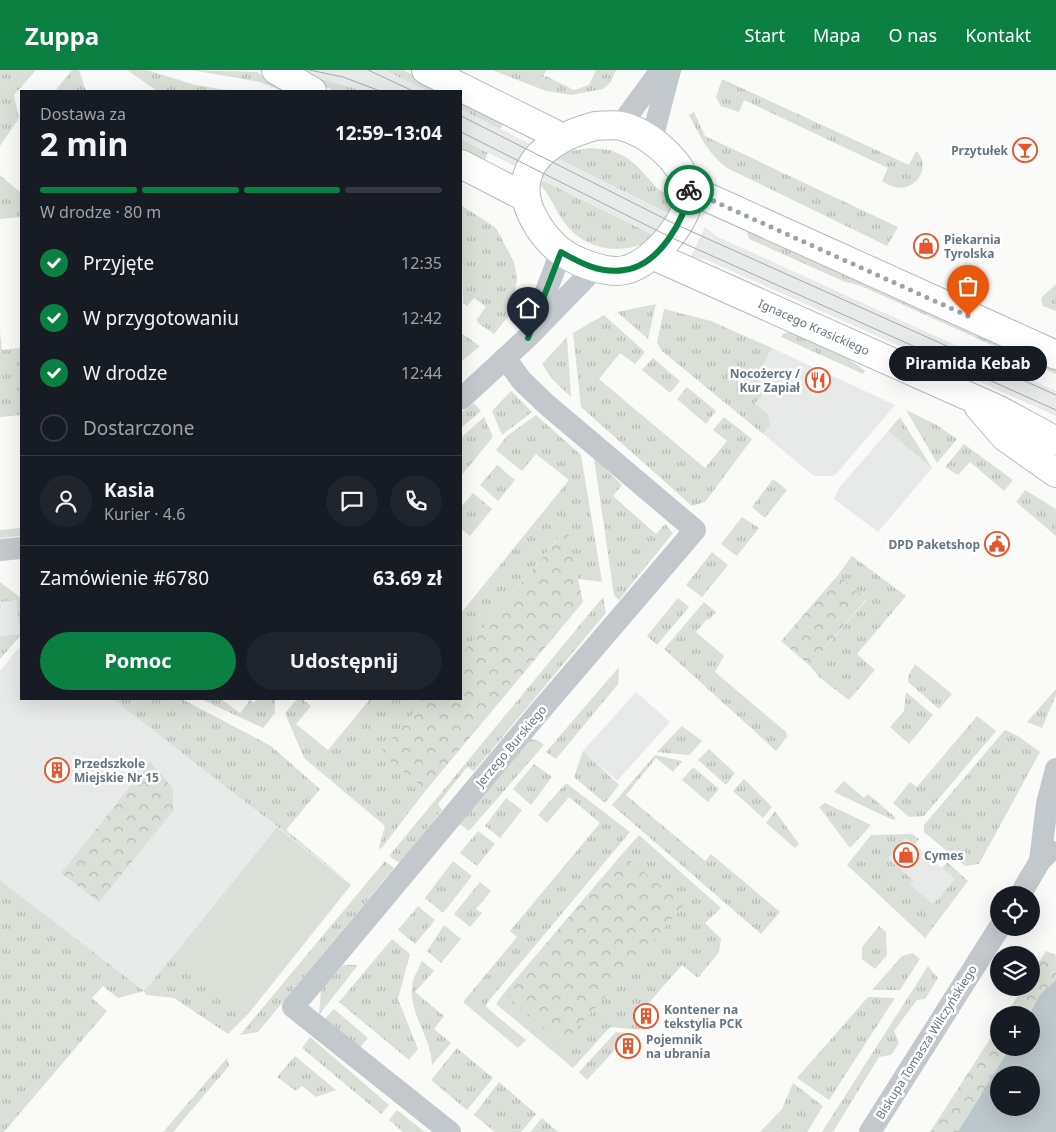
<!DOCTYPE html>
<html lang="pl">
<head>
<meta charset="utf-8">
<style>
  body { margin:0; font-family:"Noto Sans",sans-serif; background:#20242c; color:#f1f3f6; height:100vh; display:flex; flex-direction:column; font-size:19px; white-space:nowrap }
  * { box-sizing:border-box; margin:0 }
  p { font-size:16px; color:#9ea1a6 }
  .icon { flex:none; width:28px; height:28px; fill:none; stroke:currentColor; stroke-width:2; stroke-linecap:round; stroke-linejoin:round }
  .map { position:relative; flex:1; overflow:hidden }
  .drawer { position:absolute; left:20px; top:20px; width:442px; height:610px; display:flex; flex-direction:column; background:#171b24; border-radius:0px; box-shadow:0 5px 20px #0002 }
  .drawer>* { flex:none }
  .fabs { position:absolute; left:990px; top:816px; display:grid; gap:10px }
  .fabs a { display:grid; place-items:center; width:50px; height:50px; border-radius:50%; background:#171b24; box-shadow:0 5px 20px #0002; font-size:25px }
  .pin { position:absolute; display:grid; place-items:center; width:42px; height:42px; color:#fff; margin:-51px -21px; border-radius:50% 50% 50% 0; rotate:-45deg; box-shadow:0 0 5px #0007 }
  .pin .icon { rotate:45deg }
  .courier { position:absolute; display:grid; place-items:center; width:50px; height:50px; margin:-25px; border:4px solid #0b8043; border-radius:50%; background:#fff; color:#222; box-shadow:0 1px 6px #0007 }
  .bubble { position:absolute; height:35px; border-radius:18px; background:#171b24; box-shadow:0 5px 20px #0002; font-size:16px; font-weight:700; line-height:35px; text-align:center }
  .summary em { font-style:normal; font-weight:700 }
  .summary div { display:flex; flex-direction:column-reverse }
  .summary { display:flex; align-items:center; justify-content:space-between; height:85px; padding:0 20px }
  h1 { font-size:32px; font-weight:700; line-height:38px }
  .bar { display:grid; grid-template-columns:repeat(4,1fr); gap:8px 5px; align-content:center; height:60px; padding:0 20px }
  .bar i { height:6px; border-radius:4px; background:#363941 }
  .bar .selected { background:#0b8043 }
  .bar p { grid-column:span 4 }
  .line { display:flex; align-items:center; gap:12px; padding:0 20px; border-top:1px solid #363941 }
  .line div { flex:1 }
  .round { display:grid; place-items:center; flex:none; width:52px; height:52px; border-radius:26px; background:#20242c }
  ol { padding:0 20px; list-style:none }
  li { display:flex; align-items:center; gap:15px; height:55px }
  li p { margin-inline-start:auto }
  li .icon { padding:5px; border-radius:50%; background:#0b8043; color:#fff; stroke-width:4 }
  li:last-child { color:#9ea1a6 }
  li i { width:28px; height:28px; border:2px solid #363941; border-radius:50% }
  .cta { display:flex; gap:10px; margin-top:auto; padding:10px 20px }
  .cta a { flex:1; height:58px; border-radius:30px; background:#0b8043; color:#fff; font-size:20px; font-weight:700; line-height:58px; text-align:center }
  .cta a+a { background:#20242c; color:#f1f3f6 }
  header { display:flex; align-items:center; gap:30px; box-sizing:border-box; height:70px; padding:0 25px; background:#0b8043; color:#fff }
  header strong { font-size:24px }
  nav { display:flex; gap:28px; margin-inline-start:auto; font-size:18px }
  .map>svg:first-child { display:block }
  .built { fill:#e8e9e9 }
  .grass { fill:url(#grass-tufts) }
  .forest { fill:url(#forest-crowns); fill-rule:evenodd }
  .pitch { fill:#dadfd7 }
  .water { fill:#bbc7cb; fill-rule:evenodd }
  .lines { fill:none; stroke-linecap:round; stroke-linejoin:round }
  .major-casing { stroke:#b5babe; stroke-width:30 }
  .minor { stroke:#c3c8cc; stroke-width:22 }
  .major { stroke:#fff; stroke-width:28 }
  .tram { stroke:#a2aab0; stroke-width:1 }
  .done { stroke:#99a4ac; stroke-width:5; stroke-dasharray:0 9 }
  .route { stroke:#0b8043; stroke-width:6 }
  .labels { text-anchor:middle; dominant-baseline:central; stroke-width:5; stroke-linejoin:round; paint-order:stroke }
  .poi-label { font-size:12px; font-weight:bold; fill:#657683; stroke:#fff; text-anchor:start }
  .street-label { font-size:12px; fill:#657683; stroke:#fff }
</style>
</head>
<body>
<header>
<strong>Zuppa</strong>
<nav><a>Start</a><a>Mapa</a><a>O nas</a><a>Kontakt</a></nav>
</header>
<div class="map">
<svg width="1056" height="1062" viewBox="0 0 1056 1062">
  <defs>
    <pattern id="grass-tufts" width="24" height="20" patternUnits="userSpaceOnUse" patternTransform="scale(1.25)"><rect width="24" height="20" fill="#dadfd7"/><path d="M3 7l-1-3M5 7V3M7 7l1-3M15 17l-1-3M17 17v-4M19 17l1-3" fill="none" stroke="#b4b9b4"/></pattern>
    <pattern id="forest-crowns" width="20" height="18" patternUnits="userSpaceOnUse" patternTransform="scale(1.25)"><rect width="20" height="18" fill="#dadfd7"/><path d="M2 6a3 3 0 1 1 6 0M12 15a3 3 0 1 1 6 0" fill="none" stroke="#b4b9b4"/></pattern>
  </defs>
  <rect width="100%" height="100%" fill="#fafaf8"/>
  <g class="built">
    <polygon points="297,0 385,0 427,21 364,21 314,7"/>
    <polygon points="461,39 534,76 519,98 461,69"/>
    <polygon points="554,86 626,123 674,147 659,168 537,107"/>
    <polygon points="705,157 716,166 1056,321 1056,346 707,190 691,187"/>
    <polygon points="772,278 895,335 837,403 832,406 814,406 763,364 770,355 755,333 761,327 756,306"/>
    <polygon points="888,361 932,398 878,462 834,429 839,418"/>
    <polygon points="16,530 20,564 0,566 0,532"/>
    <polygon points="21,575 21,629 113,629 182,680 277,757 144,921 0,810 0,601"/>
    <polygon points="636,622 670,652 617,711 583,681"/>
    <polygon points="906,768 955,809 933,834 910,815 913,811 888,789"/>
  </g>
  <g class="grass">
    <polygon points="0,0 36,0 14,25 19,48 0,76"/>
    <polygon points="72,0 79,0 86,21 55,21"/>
    <polygon points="127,0 147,0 195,15 233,21 157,21"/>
    <polygon points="192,0 257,2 285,19 282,21 260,12"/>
    <polygon points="385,0 403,0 445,21 427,21"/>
    <polygon points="492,0 546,0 542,10 546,6 574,20 589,15 596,0 616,0 611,12 603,19 571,25 546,21"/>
    <polygon points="314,7 364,21 334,21 315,11"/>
    <path d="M722,9L909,95L916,81C935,98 910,132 882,111L888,98L744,30L739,42L721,36L716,27Z"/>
    <polygon points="461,30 504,52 500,59 461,39"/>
    <path d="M694,42L705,66L898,157L887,176L727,98C708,84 700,66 689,45Z"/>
    <polygon points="461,69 488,83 484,92 461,82"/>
    <polygon points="590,78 610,80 624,86 636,95 658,119 672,128 671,145 557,88 570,81"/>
    <polygon points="0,105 21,123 21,147 0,149"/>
    <path d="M540,109L657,167C626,186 586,183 564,152C554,139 551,125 539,114Z"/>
    <polygon points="461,135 496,158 514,192 517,210 511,243 494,264 478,253 477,249 486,237 474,228 467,236 463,233"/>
    <polygon points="749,158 1056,297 1056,304 859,215 845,212 749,169 747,162"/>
    <polygon points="1056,214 1056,241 1043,236 1041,228"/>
    <polygon points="656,234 648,269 617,242"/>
    <polygon points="664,239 711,251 772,278 756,306 763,317 761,327 755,333 768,345 770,355 763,364 661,280 657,272"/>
    <polygon points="604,245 645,282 635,294 620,283 599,309 705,398 727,371 713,360 724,347 752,369 705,432 692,436 581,337 573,263"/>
    <polygon points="794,260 839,282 865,301 863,304 781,267 783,264"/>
    <polygon points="0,262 2,280 21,278 21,345 0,347"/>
    <polygon points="461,263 480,276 461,292"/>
    <polygon points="567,267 571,327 552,309 542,294"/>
    <polygon points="653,288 680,311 670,323 642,300"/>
    <polygon points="687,317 716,341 706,354 677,329"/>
    <polygon points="511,321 532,342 502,365 492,341"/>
    <polygon points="474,333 481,341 461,358 461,343"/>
    <polygon points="906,340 935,354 957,369 937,393"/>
    <polygon points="536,345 581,385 602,512 578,509 566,459 461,585 461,543 569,410 536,384 522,401 496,380 507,366"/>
    <polygon points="484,347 493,367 461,406 461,368"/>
    <polygon points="900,347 932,398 888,361"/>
    <polygon points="964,374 1013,410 1004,421 970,392 958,405 945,397"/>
    <polygon points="594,388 622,415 613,426 656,464 665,454 673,463 619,530 614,525"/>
    <polygon points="497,395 515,410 498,431 480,415"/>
    <polygon points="773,409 787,420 765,448 752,437"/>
    <polygon points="1025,420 1056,439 1056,466 1016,432"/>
    <polygon points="473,423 492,439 470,466 461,459 461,437"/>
    <polygon points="742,447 759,458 737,486 721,474"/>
    <polygon points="21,458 21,466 0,468 0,460"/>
    <polygon points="712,482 728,495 702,527 686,515"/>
    <polygon points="852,486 906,526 857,584 875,600 849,630 820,608 810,596 866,530 838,505"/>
    <polygon points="0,512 21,528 21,565 0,589 0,566 20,564 16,530 0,532"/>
    <polygon points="603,527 606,543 474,701 467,697 438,734 442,740 400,793 389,786"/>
    <polygon points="678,528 689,537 657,575 647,566"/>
    <polygon points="704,532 716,542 709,550 707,549 696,562 724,586 715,602 786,662 787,667 776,681 664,579"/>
    <polygon points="915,594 952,624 939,639 908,612 909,604"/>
    <polygon points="619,597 618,614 556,689 546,682"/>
    <polygon points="1056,619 1056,625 1042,658 1027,652"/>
    <polygon points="906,622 933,645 909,674 890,657 904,641"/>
    <polygon points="113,629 182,629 271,676 320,719 286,760 351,814"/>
    <polygon points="201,629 221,629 240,643 250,630 254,633 257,629 275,629 275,643 263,658"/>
    <polygon points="297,629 302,629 311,636 296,654 328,680 370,629 425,629 381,683 426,720 381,779 379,778 385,756 304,688 285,643"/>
    <polygon points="977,646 996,661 924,746 909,747 893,733 910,712 917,717"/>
    <polygon points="682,656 702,671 689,685 657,682"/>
    <polygon points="1005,660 1018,666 1040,682 979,794 965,796 924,762 924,755"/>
    <polygon points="529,669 537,670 544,675 469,761 455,751"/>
    <polygon points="709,679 735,703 726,715 698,690"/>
    <polygon points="583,681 619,715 605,733 574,707"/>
    <polygon points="655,685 682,691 673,702 656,688 626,725 705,791 711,784 780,842 761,864 612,735"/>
    <polygon points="534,694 552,707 531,735 513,719"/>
    <polygon points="693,697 719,719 708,732 682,710"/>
    <polygon points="744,709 772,737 763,748 733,721"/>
    <polygon points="844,711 864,728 868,724 896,748 893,750 834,722"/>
    <polygon points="566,713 630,762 487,933 486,937 526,970 518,978 463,932 517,867 510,861 600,753 569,727 547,753 538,745"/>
    <polygon points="506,728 522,740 500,768 485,756"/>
    <polygon points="825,733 871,755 850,778 819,737"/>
    <polygon points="775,741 799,774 795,778 766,753"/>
    <polygon points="478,761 495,774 477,796 460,783"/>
    <polygon points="912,764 919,769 915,775 906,768 888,789 914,811 910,815 933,834 955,809 942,798 947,792 968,811 925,868 847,795 871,765"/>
    <polygon points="639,765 721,838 705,853 721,869 719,882 698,908 682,895 646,936 656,947 644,960 610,957 573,998 496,934 504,923 563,974 683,836 622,784"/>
    <polygon points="385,791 394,798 258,962 240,965"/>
    <polygon points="453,791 472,806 443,843 425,828"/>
    <polygon points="0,810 144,921 176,882 249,943 228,964 174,928 146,925 144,921 118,928 103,916 92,928 107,941 4,1062 0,1062"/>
    <polygon points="480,812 491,821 476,839 482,843 470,857 454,844"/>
    <polygon points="418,836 435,850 415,874 398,860"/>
    <polygon points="444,855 461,869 441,893 427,881"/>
    <polygon points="879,856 886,862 887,885 875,899 862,889 862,877"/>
    <polygon points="392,869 410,884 398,929 418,979 409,990 339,932"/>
    <polygon points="913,883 920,889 900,920 872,920 902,886"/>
    <path d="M422,891L434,901L415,922L444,946L434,959L451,973L432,995C432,968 409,945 412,917C412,909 419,899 422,891Z"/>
    <polygon points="343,895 358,895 319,945 321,919"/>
    <polygon points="928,896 938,908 925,929 917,930 894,961 899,973 891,985 879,987 833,1062 822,1062"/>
    <polygon points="868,927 895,928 829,1030 797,1008"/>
    <polygon points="334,939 368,968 357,981 324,950"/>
    <polygon points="616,962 626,963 615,976 614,981 587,1010 579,1002"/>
    <polygon points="310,967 389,1035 381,1044 302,978"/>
    <polygon points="457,978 493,1008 467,1040 431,1010"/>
    <polygon points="295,986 336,1020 316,1027 302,1016 296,1021 277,1007"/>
    <polygon points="227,988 229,996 173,1062 163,1062"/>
    <polygon points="499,1012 536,1044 521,1062 495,1062 474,1045"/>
    <polygon points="793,1013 823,1036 807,1062 760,1062 782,1039"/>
    <polygon points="397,1040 425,1062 403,1062 389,1050"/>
    <polygon points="542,1048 558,1062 530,1062"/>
  </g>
  <g class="forest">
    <polygon points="567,458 583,532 426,720 380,683 425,629 461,629 461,585"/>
    <polygon points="838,505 866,529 810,596 781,571"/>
    <polygon points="150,692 173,718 173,741 99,832 61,803"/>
    <polygon points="622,784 684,835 563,975 504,923"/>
    <path d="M1046,881L1056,885V1062H930L999,955V978H1031V945H1005L1023,918H1031V904ZM999,1005H1031V1038H999Z"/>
  </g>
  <polygon class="pitch" points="277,757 351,815 249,943 176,882"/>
  <path class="water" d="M1056,910V1062H958L1010,978H1031V945H1029L1040,925ZM999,1005H1031V1038H999Z"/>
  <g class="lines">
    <defs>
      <g id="major">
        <polyline points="276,0 312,21"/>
        <polyline points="426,0 561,67"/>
        <path d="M595,56C603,56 613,54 621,56C648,62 682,91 688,118C695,146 651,195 625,200C612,203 599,199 588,195C565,187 551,176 538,156C504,102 544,70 595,56Z"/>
        <polyline points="461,94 525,127"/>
        <polyline points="689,119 1056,285"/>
        <polyline points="652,185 999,340 1056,371"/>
        <polyline points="979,337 1005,367 1056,403"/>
      </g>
    </defs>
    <use href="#major" class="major-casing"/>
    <g class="minor">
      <polyline points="620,56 661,0"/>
      <polyline points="652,69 670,0"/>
      <polyline points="532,258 561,182"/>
      <polyline points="461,329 527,268 595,198"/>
      <polyline points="0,480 21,478"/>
      <polyline points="1040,791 1047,734 1056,699"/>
      <polyline points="1020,825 1040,791 1050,781"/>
      <polyline points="450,1062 293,937 535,647 695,460 546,334 522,311 505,288"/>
      <polyline points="870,1062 999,858"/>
    </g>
    <use href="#major" class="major"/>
    <g class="tram">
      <polyline points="309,0 343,7 380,21"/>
      <polyline points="368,0 413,21"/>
      <polyline points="461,46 677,155 1056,325"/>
      <polyline points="461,62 670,167 1056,340"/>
    </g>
  </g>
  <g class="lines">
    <polyline class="done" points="689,120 968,246"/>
    <path class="route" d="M528,268L561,182C580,193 601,204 624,200C658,196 685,151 689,120"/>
  </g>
  <defs>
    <symbol id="bar-ring" viewBox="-11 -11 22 22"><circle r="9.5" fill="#fff" stroke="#e4572e" stroke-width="1.5"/><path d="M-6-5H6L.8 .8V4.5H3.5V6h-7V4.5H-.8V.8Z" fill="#e4572e"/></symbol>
    <symbol id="shop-ring" viewBox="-11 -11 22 22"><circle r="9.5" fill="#fff" stroke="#e4572e" stroke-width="1.5"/><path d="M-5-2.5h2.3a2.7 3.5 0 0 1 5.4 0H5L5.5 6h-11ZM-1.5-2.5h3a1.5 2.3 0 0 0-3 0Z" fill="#e4572e"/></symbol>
    <symbol id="restaurant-ring" viewBox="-11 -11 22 22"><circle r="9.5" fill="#fff" stroke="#e4572e" stroke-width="1.5"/><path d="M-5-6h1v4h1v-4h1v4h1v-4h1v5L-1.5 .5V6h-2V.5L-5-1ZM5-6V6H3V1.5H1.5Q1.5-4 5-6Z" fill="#e4572e"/></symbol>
    <symbol id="civic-ring" viewBox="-11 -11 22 22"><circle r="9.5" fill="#fff" stroke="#e4572e" stroke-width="1.5"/><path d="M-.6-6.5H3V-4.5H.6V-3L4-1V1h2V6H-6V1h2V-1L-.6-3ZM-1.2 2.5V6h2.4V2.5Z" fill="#e4572e"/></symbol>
    <symbol id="building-ring" viewBox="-11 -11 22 22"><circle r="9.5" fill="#fff" stroke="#e4572e" stroke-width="1.5"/><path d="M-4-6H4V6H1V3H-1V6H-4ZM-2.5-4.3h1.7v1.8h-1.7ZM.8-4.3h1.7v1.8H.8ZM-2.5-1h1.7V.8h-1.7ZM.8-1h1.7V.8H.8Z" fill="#e4572e"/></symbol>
  </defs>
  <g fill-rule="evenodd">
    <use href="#bar-ring" x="1011" y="66" width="28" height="28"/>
    <use href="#shop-ring" x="912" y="162" width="28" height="28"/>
    <use href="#restaurant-ring" x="804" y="296" width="28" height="28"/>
    <use href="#civic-ring" x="983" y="460" width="28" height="28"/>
    <use href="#building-ring" x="43" y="686" width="28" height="28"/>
    <use href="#shop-ring" x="892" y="771" width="28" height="28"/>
    <use href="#building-ring" x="632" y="932" width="28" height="28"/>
    <use href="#building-ring" x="614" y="962" width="28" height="28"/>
  </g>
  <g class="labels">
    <g class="poi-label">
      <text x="1008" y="80" text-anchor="end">Przytułek</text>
      <text x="944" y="169">Piekarnia<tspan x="944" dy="14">Tyrolska</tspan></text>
      <text x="800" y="303" text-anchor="end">Nocożercy /<tspan x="800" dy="14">Kur Zapiał</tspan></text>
      <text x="980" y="474" text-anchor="end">DPD Paketshop</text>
      <text x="74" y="693">Przedszkole<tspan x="74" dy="14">Miejskie Nr 15</tspan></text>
      <text x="924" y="785">Cymes</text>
      <text x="664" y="939">Kontener na<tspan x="664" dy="14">tekstylia PCK</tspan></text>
      <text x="646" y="969">Pojemnik<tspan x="646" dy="14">na ubrania</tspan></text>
    </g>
    <g class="street-label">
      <text transform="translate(814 257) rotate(24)">Ignacego Krasickiego</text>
      <text transform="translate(511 676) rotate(-50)">Jerzego Burskiego</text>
      <text transform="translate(926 972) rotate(-58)">Biskupa Tomasza Wilczyńskiego</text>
    </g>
  </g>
</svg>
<div class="fabs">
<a><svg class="icon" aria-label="locate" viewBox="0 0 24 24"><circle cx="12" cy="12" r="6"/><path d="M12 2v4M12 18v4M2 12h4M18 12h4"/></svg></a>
<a><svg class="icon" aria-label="layers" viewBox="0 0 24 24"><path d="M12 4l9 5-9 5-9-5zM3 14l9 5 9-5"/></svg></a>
<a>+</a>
<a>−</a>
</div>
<div class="pin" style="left:968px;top:246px;background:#ea580c"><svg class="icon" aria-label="bag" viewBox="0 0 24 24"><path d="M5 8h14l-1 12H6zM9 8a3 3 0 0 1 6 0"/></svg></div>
<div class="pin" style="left:528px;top:268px;background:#1f2937"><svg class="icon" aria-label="home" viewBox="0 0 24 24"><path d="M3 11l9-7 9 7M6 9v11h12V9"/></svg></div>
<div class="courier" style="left:689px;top:120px"><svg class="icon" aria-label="bike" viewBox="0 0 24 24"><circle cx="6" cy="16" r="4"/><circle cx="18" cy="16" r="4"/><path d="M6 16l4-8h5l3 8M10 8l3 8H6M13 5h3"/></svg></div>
<div class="bubble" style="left:889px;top:276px;width:158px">Piramida Kebab</div>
<section class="drawer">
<div class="summary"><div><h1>2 min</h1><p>Dostawa za</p></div><em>12:59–13:04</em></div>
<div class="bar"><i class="selected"></i><i class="selected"></i><i class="selected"></i><i></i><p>W drodze · 80 m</p></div>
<ol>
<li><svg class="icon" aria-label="check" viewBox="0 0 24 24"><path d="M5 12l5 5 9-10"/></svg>Przyjęte<p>12:35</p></li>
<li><svg class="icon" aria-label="check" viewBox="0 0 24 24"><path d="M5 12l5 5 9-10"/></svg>W przygotowaniu<p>12:42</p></li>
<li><svg class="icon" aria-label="check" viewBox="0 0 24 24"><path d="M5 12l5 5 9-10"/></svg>W drodze<p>12:44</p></li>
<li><i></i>Dostarczone</li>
</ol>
<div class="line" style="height:90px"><a class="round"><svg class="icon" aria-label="person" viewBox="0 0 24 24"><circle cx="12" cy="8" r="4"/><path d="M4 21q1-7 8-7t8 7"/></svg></a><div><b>Kasia</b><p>Kurier · 4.6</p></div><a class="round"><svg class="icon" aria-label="chat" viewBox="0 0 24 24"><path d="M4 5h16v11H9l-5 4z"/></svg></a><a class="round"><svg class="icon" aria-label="phone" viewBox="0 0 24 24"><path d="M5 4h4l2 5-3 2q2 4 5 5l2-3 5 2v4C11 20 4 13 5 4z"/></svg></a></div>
<div class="line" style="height:65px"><div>Zamówienie #6780</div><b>63.69 zł</b></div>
<div class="cta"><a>Pomoc</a><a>Udostępnij</a></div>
</section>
</div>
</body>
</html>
